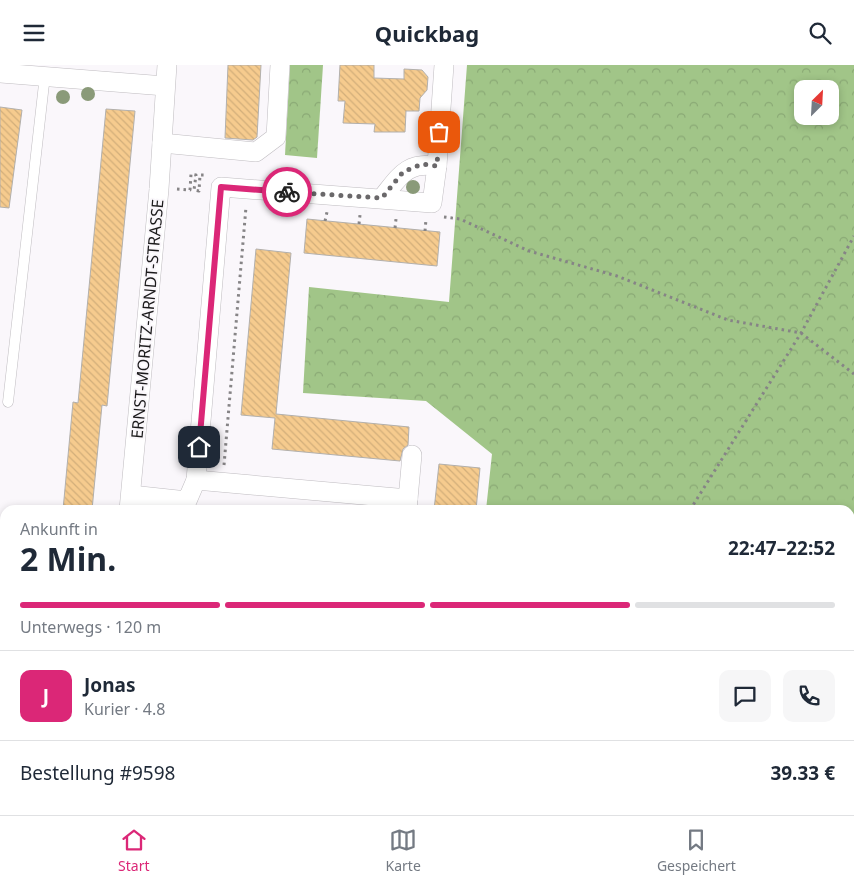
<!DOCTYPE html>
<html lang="de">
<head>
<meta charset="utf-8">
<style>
  body { margin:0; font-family:"Noto Sans",sans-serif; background:#f6f6f7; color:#1f2937; height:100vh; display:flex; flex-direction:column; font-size:19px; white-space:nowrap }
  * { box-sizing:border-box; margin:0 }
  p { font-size:16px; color:#747a83 }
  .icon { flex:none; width:28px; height:28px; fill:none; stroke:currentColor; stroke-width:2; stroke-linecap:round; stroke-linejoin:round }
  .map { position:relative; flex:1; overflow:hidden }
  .panel { position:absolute; left:0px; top:440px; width:855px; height:310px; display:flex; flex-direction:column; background:#fff; border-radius:15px 15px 0 0; box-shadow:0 2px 8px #0003 }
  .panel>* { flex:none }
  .needle { width:32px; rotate:24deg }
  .buttons { position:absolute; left:794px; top:15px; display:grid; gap:10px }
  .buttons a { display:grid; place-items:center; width:45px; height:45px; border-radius:10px; background:#fff; box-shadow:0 2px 8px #0003; font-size:25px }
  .pin { position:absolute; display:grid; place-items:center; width:42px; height:42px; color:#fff; margin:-21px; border-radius:10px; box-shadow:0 2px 8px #0006 }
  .courier { position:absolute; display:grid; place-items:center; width:50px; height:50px; margin:-25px; border:4px solid #db2777; border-radius:50%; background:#fff; color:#222; box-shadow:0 1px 6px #0007 }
  .head em { font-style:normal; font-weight:700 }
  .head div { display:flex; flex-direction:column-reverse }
  .head { display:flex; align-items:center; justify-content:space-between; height:85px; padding:0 20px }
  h1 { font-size:32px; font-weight:700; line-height:38px }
  .bar { display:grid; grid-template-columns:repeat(4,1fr); gap:8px 5px; align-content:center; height:60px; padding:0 20px }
  .bar i { height:6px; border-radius:4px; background:#e0e1e3 }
  .bar .on { background:#db2777 }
  .bar p { grid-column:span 4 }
  .line { display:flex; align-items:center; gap:12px; padding:0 20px; border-top:1px solid #e0e1e3 }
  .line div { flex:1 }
  .round { display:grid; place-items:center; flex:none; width:52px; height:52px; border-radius:10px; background:#f6f6f7 }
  header { display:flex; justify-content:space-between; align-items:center; height:65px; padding:0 20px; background:#fff; font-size:22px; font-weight:700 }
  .dock { display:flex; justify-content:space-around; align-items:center; height:70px; border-top:1px solid #e0e1e3; background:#fff; font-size:14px; color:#747a83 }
  .dock a { display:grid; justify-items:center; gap:2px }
  .dock .on { color:#db2777 }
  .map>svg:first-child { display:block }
  .built { fill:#f2eaf4 }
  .forest { fill:url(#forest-crowns); fill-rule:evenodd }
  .park { fill:url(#park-dots) }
  .building { fill:url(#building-back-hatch); stroke:#b2b0ad }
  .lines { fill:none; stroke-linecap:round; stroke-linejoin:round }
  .lane-casing { stroke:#bfbcc0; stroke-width:11 }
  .street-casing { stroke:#bfbcc0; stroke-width:20 }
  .path { stroke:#868486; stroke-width:3; stroke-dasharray:2.5 4; stroke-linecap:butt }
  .lane { stroke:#fff; stroke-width:10 }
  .street { stroke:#fff; stroke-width:19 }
  .tree { fill:#8a9a79 }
  .done { stroke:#6a686a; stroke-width:5; stroke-dasharray:0 9 }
  .route { stroke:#db2777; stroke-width:6 }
  .labels { text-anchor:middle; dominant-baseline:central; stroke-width:4; stroke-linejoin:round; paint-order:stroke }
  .street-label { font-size:16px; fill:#1c1b1c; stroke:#faf7fb }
</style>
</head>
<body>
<header><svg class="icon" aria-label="menu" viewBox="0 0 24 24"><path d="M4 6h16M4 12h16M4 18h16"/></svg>Quickbag<svg class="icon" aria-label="search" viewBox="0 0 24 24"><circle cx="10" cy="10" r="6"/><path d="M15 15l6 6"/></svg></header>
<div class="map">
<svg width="854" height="750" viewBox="0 0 854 750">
  <defs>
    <pattern id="forest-crowns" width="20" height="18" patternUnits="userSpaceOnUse" patternTransform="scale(1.25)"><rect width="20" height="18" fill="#a1c588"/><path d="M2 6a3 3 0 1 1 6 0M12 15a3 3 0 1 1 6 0" fill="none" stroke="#8aa975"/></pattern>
    <pattern id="park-dots" width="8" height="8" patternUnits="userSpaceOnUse" patternTransform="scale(1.25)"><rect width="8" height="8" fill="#bfdaac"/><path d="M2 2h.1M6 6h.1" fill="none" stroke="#a4ba93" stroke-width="1.8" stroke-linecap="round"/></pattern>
    <pattern id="building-back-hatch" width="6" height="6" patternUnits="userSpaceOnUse" patternTransform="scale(1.25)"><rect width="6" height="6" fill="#f6cb8e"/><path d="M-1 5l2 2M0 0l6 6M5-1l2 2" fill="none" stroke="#d2ae7a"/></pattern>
  </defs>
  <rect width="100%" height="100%" fill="#faf7fb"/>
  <polygon class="built" points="247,745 571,745 571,750 246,750"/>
  <g class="forest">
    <polygon points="290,0 323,0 317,93 285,90"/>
    <path d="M467,0H854V750H571V745H850V445H486L492,389L426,336L303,328L309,222L449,237ZM802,24H830V51H802Z"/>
  </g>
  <polygon class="park" points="0,674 5,680 5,745 51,745 52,750 0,750"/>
  <g class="building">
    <polygon points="228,0 261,0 257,72 253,75 225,73"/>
    <polygon points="340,0 374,0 374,13 404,14 404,4 422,5 428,12 427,25 420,33 419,46 406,46 405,67 374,67 375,59 343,58 345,36 338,36"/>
    <polygon points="0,42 22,45 9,143 0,142"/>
    <polygon points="106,44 135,46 107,341 102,340 92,445 63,445 73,337 78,338"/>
    <polygon points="307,154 440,167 437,201 304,188"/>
    <polygon points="256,184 291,188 276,349 409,362 408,380 403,384 400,396 272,384 275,353 241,350"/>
    <polygon points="439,399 480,403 476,445 434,445"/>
  </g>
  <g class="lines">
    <defs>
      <polyline id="lane" points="8,337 45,10"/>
      <g id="street">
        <polyline points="0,8 165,21"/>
        <polyline points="162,78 256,87 276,72 280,0"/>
        <path d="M382,133C400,111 406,97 437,101"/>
        <polyline points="196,415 221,122 432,138 437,101 444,0"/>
        <polyline points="131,430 187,436 196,415 408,434 407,445"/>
        <polyline points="408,434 412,390"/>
        <polyline points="129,445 159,124 167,0"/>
        <polyline points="0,647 5,643"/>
        <polyline points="0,661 5,668"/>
        <polyline points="57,745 60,750"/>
      </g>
    </defs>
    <use href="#lane" class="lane-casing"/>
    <use href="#street" class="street-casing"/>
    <g class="path">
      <polyline points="177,124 190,125 191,109 196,110 194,125 199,126 200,110 204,110 204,113"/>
      <polyline points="444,152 460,154 529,186 617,211 728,255 801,268 854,309"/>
      <polyline points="325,156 327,147"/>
      <polyline points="359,159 360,150"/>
      <polyline points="395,163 396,154"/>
      <polyline points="425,166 426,154"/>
      <polyline points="224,400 246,142"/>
      <polyline points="690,445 801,268 854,171"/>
      <polyline points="850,716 854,718"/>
      <polyline points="231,745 233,750"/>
      <polyline points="183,750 184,745"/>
      <polyline points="202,750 206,745"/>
      <polyline points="394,750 395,745"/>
      <polyline points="599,750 600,745"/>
      <polyline points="852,750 854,746"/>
    </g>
    <use href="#lane" class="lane"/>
    <use href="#street" class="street"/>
  </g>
  <g class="tree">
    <circle cx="88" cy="29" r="7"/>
    <circle cx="63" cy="32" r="7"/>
    <circle cx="413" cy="122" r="7"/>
  </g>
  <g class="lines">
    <polyline class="done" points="287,127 382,133 403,107 422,99 437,101 439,67"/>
    <polyline class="route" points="199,382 221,122 287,127"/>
  </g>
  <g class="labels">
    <g class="street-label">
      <text transform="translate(147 254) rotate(-85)">ERNST-MORITZ-ARNDT-STRASSE</text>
    </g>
  </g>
</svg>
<div class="buttons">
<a><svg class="needle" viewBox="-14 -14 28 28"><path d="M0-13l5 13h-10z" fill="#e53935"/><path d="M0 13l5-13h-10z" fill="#747a83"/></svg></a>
</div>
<div class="pin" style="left:439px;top:67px;background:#ea580c"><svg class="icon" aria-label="bag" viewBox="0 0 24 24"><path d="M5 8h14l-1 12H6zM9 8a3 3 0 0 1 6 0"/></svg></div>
<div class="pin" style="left:199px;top:382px;background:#1f2937"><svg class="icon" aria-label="home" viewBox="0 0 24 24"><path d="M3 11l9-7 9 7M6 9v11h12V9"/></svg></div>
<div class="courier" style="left:287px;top:127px"><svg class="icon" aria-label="bike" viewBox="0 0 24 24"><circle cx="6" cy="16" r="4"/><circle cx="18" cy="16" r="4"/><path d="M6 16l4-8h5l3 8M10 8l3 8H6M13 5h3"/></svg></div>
<section class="panel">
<div class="head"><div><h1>2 Min.</h1><p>Ankunft in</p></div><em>22:47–22:52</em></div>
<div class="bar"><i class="on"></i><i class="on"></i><i class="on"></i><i></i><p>Unterwegs · 120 m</p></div>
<div class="line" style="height:90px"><b class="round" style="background:#db2777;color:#fff">J</b><div><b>Jonas</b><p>Kurier · 4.8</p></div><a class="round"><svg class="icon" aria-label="chat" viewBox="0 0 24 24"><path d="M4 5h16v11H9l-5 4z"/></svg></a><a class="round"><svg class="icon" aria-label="phone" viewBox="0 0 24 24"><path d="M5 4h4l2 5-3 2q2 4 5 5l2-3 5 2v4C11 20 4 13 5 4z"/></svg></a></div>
<div class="line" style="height:65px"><div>Bestellung #9598</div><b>39.33 €</b></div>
</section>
</div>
<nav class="dock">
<a class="on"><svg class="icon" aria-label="home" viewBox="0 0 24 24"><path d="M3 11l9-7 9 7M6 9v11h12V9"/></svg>Start</a>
<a><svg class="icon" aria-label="map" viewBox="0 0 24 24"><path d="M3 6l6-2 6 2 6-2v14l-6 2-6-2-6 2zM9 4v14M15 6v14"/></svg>Karte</a>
<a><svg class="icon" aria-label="saved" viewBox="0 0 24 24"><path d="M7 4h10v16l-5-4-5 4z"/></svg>Gespeichert</a>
</nav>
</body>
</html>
